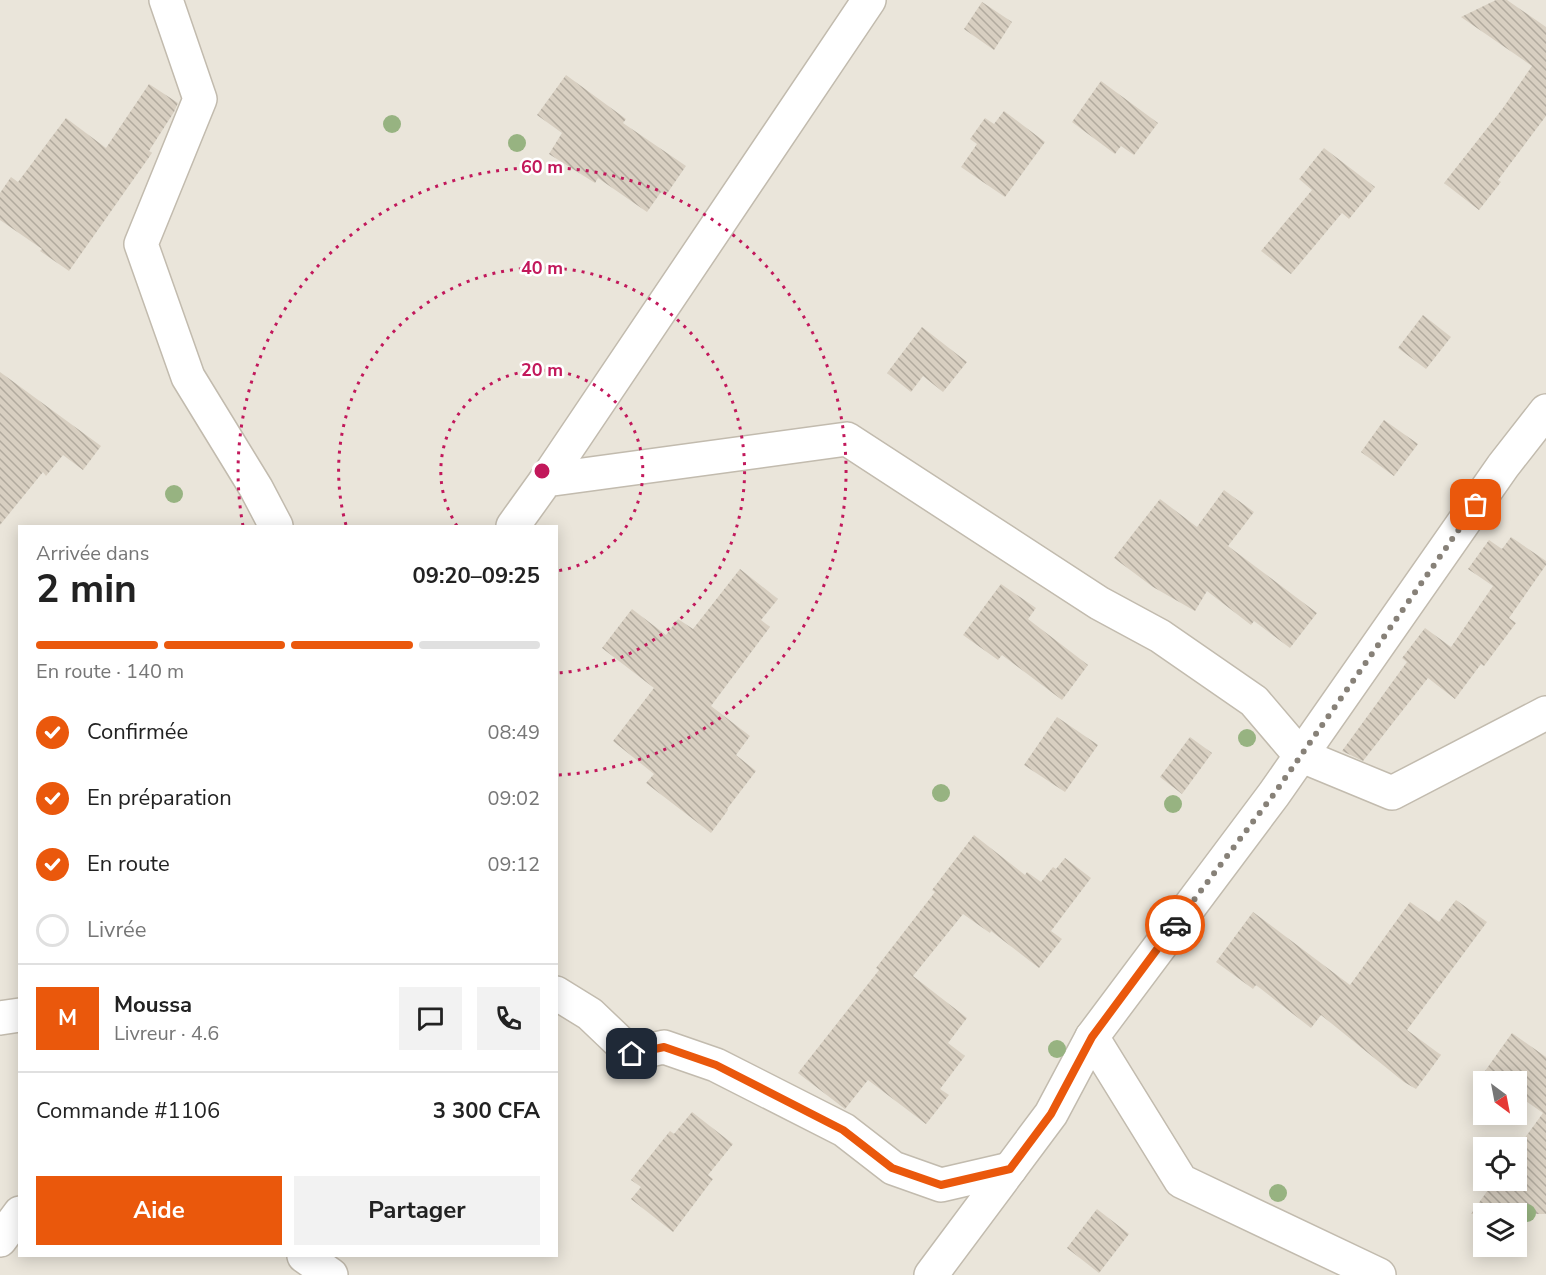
<!DOCTYPE html>
<html lang="fr">
<head>
<meta charset="utf-8">
<style>
  body { margin:0; font-family:"Nunito Sans",sans-serif; background:#f2f2f2; color:#222; height:100vh; display:flex; flex-direction:column; font-size:22px; white-space:nowrap }
  * { box-sizing:border-box; margin:0 }
  p { font-size:20px; color:#767676 }
  .icon { flex:none; width:33px; height:33px; fill:none; stroke:currentColor; stroke-width:2; stroke-linecap:round; stroke-linejoin:round }
  .map { position:relative; flex:1; overflow:hidden }
  .sheet { position:absolute; left:18px; top:525px; width:540px; height:732px; display:flex; flex-direction:column; background:#fff; border-radius:0px; box-shadow:0 3px 15px #0003 }
  .sheet>* { flex:none }
  .needle { width:39px; rotate:148deg }
  .fabs { position:absolute; left:1473px; top:1071px; display:grid; gap:12px }
  .fabs a { display:grid; place-items:center; width:54px; height:54px; border-radius:0px; background:#fff; box-shadow:0 3px 15px #0003; font-size:30px }
  .pin { position:absolute; display:grid; place-items:center; width:51px; height:51px; color:#fff; margin:-26px; border-radius:12px; box-shadow:0 3px 9px #0006 }
  .courier { position:absolute; display:grid; place-items:center; width:60px; height:60px; margin:-30px; border:4px solid #ea580c; border-radius:50%; background:#fff; color:#222; box-shadow:0 2px 8px #0007 }
  .headline em { font-style:normal; font-weight:700 }
  .headline div { display:flex; flex-direction:column-reverse }
  .headline { display:flex; align-items:center; justify-content:space-between; height:102px; padding:0 18px }
  h1 { font-size:39px; font-weight:700; line-height:45px }
  .bar { display:grid; grid-template-columns:repeat(4,1fr); gap:9px 6px; align-content:center; height:72px; padding:0 18px }
  .bar i { height:8px; border-radius:4px; background:#e0e0e0 }
  .bar .on { background:#ea580c }
  .bar p { grid-column:span 4 }
  .line { display:flex; align-items:center; gap:15px; padding:0 18px; border-top:2px solid #e0e0e0 }
  .line div { flex:1 }
  .round { display:grid; place-items:center; flex:none; width:63px; height:63px; border-radius:0px; background:#f2f2f2 }
  ol { padding:0 18px; list-style:none }
  li { display:flex; align-items:center; gap:18px; height:66px }
  li p { margin-inline-start:auto }
  li .icon { padding:6px; border-radius:50%; background:#ea580c; color:#fff; stroke-width:4 }
  li:last-child { color:#767676 }
  li i { width:33px; height:33px; border:3px solid #e0e0e0; border-radius:50% }
  .action { display:flex; gap:12px; margin-top:auto; padding:12px 18px }
  .action a { flex:1; height:69px; border-radius:0px; background:#ea580c; color:#fff; font-size:24px; font-weight:700; line-height:69px; text-align:center }
  .action a+a { background:#f2f2f2; color:#222 }
  .map>svg:first-child { display:block }
  .residential { fill:#eae5da; fill-rule:evenodd }
  .building { fill:url(#building-back-hatch) }
  .lines { fill:none; stroke-linecap:round; stroke-linejoin:round }
  .minor-casing { stroke:#c2bbae; stroke-width:36 }
  .minor { stroke:#fff; stroke-width:33 }
  .tree { fill:#97b381 }
  .done { stroke:#878178; stroke-width:6; stroke-dasharray:0 10.8 }
  .route { stroke:#ea580c; stroke-width:8 }
  .ring { fill:none; stroke:#c2185b; stroke-width:3; stroke-dasharray:3 6 }
  .centre { fill:#c2185b; stroke:#fff; stroke-width:3 }
  .ring-label { font-size:18px; text-anchor:middle; font-weight:bold; fill:#c2185b; stroke:#fff; stroke-width:5; stroke-linejoin:round; paint-order:stroke }
</style>
</head>
<body>
<div class="map">
<svg width="1546" height="1275" viewBox="0 0 1546 1275">
  <defs>
    <pattern id="building-back-hatch" width="6" height="6" patternUnits="userSpaceOnUse" patternTransform="scale(1.5)"><rect width="6" height="6" fill="#d8cfc1"/><path d="M-1 5l2 2M0 0l6 6M5-1l2 2" fill="none" stroke="#b1aa9e"/></pattern>
  </defs>
  <rect width="100%" height="100%" fill="#f6f3ec"/>
  <path class="residential" d="M0,0H1546V1275H0ZM20,526H556V1256H20ZM1484,1082H1516V1114H1484ZM1484,1148H1516V1180H1484ZM1484,1214H1516V1246H1484Z"/>
  <g class="building">
    <polygon points="1496,0 1507,0 1546,27 1546,116 1498,180 1501,182 1479,210 1444,183 1503,108 1532,66 1461,17"/>
    <polygon points="982,2 1012,22 994,50 964,29"/>
    <polygon points="566,75 626,119 623,123 686,166 666,195 661,192 647,212 598,178 595,183 549,154 562,133 537,115"/>
    <polygon points="1101,81 1158,123 1134,155 1121,146 1115,154 1072,122"/>
    <polygon points="149,84 178,103 174,112 149,151 152,153 69,271 40,251 42,249 0,220 0,193 11,177 18,182 66,118 106,148"/>
    <polygon points="1004,111 1045,142 1005,197 961,167 977,144 970,139 985,118 994,124"/>
    <polygon points="1324,148 1375,187 1349,219 1342,213 1291,274 1261,251 1312,190 1299,179"/>
    <polygon points="1423,315 1451,337 1426,369 1398,348"/>
    <polygon points="922,327 967,362 943,392 923,376 911,392 887,373"/>
    <polygon points="0,372 101,446 83,470 63,455 46,476 43,472 0,525"/>
    <polygon points="1384,420 1418,444 1394,476 1361,452"/>
    <polygon points="1224,490 1254,512 1228,546 1317,613 1290,648 1254,621 1251,625 1207,591 1195,611 1153,587 1114,558 1160,499 1197,527"/>
    <polygon points="1511,537 1546,561 1546,565 1509,618 1516,623 1484,666 1481,664 1455,699 1428,678 1363,761 1342,751 1407,662 1402,658 1425,628 1451,647 1493,586 1468,569 1489,540 1502,549"/>
    <polygon points="740,569 778,599 761,620 770,627 711,706 750,736 736,755 756,771 727,809 728,810 711,833 646,783 654,774 613,741 654,688 602,648 632,609 666,635 678,619 693,629"/>
    <polygon points="1001,584 1036,608 1028,619 1088,665 1062,700 1002,655 998,660 963,635"/>
    <polygon points="1057,717 1098,745 1065,792 1024,765"/>
    <polygon points="1190,737 1212,753 1182,794 1160,777"/>
    <polygon points="974,835 1025,875 1027,872 1041,882 1053,867 1056,869 1065,858 1091,878 1051,931 1062,939 1039,968 991,931 990,933 963,914 913,976 967,1018 948,1043 965,1056 940,1089 949,1095 926,1124 868,1080 845,1109 798,1073 879,970 876,968 935,892 932,890"/>
    <polygon points="1456,900 1487,922 1407,1030 1441,1055 1416,1089 1404,1082 1321,1015 1311,1028 1256,985 1253,989 1216,962 1253,912 1350,985 1410,902 1439,922"/>
    <polygon points="1512,1033 1546,1057 1546,1214 1471,1214 1495,1180 1516,1180 1516,1150 1543,1113 1516,1094 1516,1082 1499,1082 1485,1071"/>
    <polygon points="692,1112 733,1144 708,1175 713,1179 673,1232 631,1199 641,1187 631,1180 670,1131 674,1134"/>
    <polygon points="1097,1209 1129,1234 1099,1273 1067,1248"/>
  </g>
  <g class="lines">
    <defs>
      <g id="minor">
        <polyline points="166,0 200,99 141,244 188,377 256,488 276,526"/>
        <polyline points="546,480 869,0"/>
        <polyline points="513,526 546,480 847,439 1099,603 1160,636 1254,701 1300,755 1392,793 1546,713"/>
        <polyline points="556,993 590,1014 632,1054 664,1047 716,1065 844,1130 893,1168 941,1185 1010,1169"/>
        <polyline points="0,1018 20,1015"/>
        <polyline points="1092,1037 1181,1181 1379,1275"/>
        <polyline points="0,1240 20,1213"/>
        <polyline points="304,1256 331,1275"/>
        <polyline points="931,1275 1051,1114 1092,1037 1274,794 1503,466 1546,411"/>
      </g>
    </defs>
    <use href="#minor" class="minor-casing"/>
    <use href="#minor" class="minor"/>
  </g>
  <g class="tree">
    <circle cx="392" cy="124" r="9"/>
    <circle cx="517" cy="143" r="9"/>
    <circle cx="174" cy="494" r="9"/>
    <circle cx="1247" cy="738" r="9"/>
    <circle cx="941" cy="793" r="9"/>
    <circle cx="1173" cy="804" r="9"/>
    <circle cx="1057" cy="1049" r="9"/>
    <circle cx="1278" cy="1193" r="9"/>
    <circle cx="1527" cy="1213" r="9"/>
  </g>
  <g class="lines">
    <polyline class="done" points="1175,925 1274,794 1476,505"/>
    <polyline class="route" points="632,1054 664,1047 716,1065 843,1130 892,1168 941,1185 1010,1169 1051,1114 1092,1037 1175,925"/>
  </g>
  <g class="ring">
    <path d="M457 526A101 101 0 1 1 557 571"/>
    <path d="M346 525A203 203 0 1 1 558 673"/>
    <path d="M243 526A304 304 0 1 1 558 775"/>
  </g>
  <circle cx="542" cy="471" r="9" class="centre"/>
  <g class="ring-label">
    <text x="542" y="173">60 m</text>
    <text x="542" y="274">40 m</text>
    <text x="542" y="376">20 m</text>
  </g>
</svg>
<div class="fabs">
<a><svg class="needle" viewBox="-14 -14 28 28"><path d="M0-13l5 13h-10z" fill="#e53935"/><path d="M0 13l5-13h-10z" fill="#767676"/></svg></a>
<a><svg class="icon" aria-label="locate" viewBox="0 0 24 24"><circle cx="12" cy="12" r="6"/><path d="M12 2v4M12 18v4M2 12h4M18 12h4"/></svg></a>
<a><svg class="icon" aria-label="layers" viewBox="0 0 24 24"><path d="M12 4l9 5-9 5-9-5zM3 14l9 5 9-5"/></svg></a>
</div>
<div class="pin" style="left:1476px;top:505px;background:#ea580c"><svg class="icon" aria-label="bag" viewBox="0 0 24 24"><path d="M5 8h14l-1 12H6zM9 8a3 3 0 0 1 6 0"/></svg></div>
<div class="pin" style="left:632px;top:1054px;background:#1f2937"><svg class="icon" aria-label="home" viewBox="0 0 24 24"><path d="M3 11l9-7 9 7M6 9v11h12V9"/></svg></div>
<div class="courier" style="left:1175px;top:925px"><svg class="icon" aria-label="car" viewBox="0 0 24 24"><path d="M5 17H2v-5l4-1 3-4h7l3 4 3 1v5h-3M9 17h6M6 11h13"/><circle cx="7" cy="17" r="2"/><circle cx="17" cy="17" r="2"/></svg></div>
<section class="sheet">
<div class="headline"><div><h1>2 min</h1><p>Arrivée dans</p></div><em>09:20–09:25</em></div>
<div class="bar"><i class="on"></i><i class="on"></i><i class="on"></i><i></i><p>En route · 140 m</p></div>
<ol>
<li><svg class="icon" aria-label="check" viewBox="0 0 24 24"><path d="M5 12l5 5 9-10"/></svg>Confirmée<p>08:49</p></li>
<li><svg class="icon" aria-label="check" viewBox="0 0 24 24"><path d="M5 12l5 5 9-10"/></svg>En préparation<p>09:02</p></li>
<li><svg class="icon" aria-label="check" viewBox="0 0 24 24"><path d="M5 12l5 5 9-10"/></svg>En route<p>09:12</p></li>
<li><i></i>Livrée</li>
</ol>
<div class="line" style="height:108px"><b class="round" style="background:#ea580c;color:#fff">M</b><div><b>Moussa</b><p>Livreur · 4.6</p></div><a class="round"><svg class="icon" aria-label="chat" viewBox="0 0 24 24"><path d="M4 5h16v11H9l-5 4z"/></svg></a><a class="round"><svg class="icon" aria-label="phone" viewBox="0 0 24 24"><path d="M5 4h4l2 5-3 2q2 4 5 5l2-3 5 2v4C11 20 4 13 5 4z"/></svg></a></div>
<div class="line" style="height:78px"><div>Commande #1106</div><b>3 300 CFA</b></div>
<div class="action"><a>Aide</a><a>Partager</a></div>
</section>
</div>
</body>
</html>
